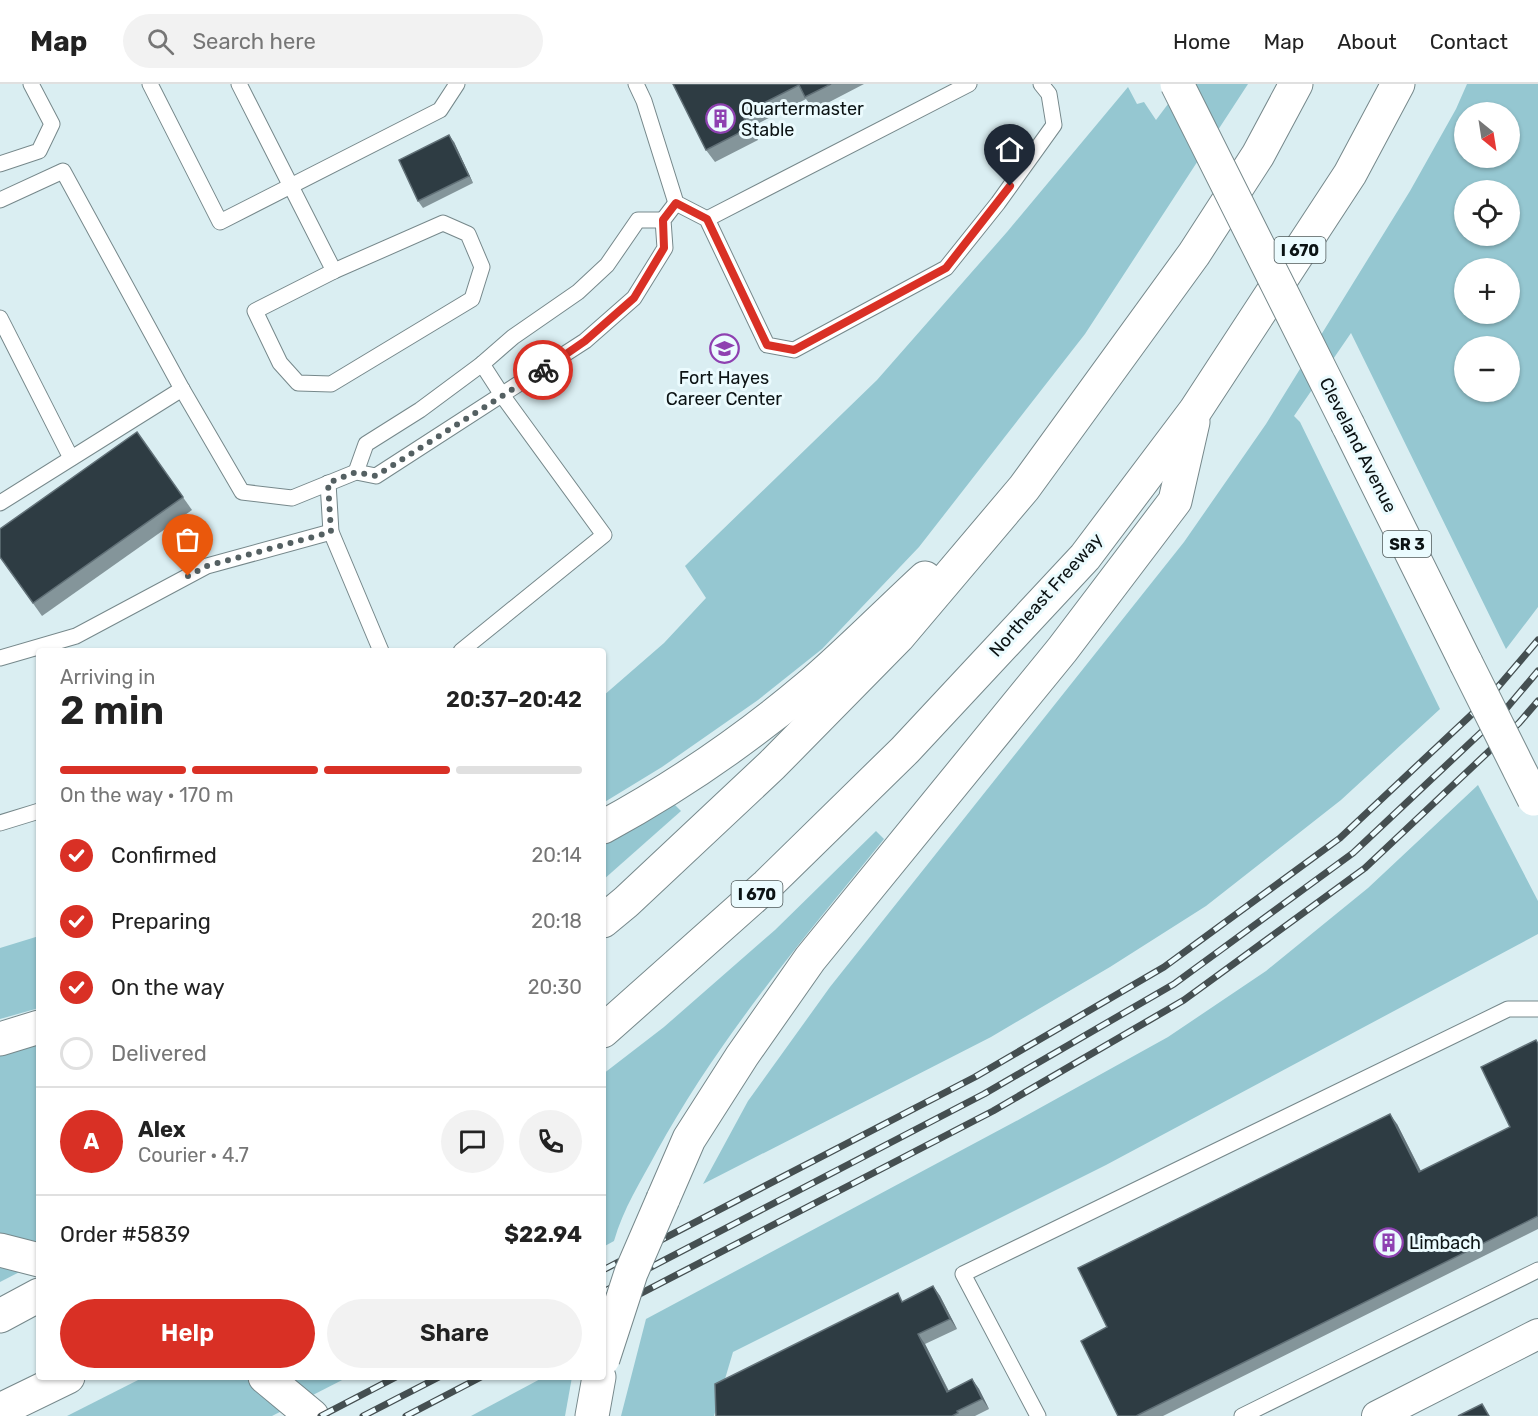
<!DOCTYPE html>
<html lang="en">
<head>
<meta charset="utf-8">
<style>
  body { margin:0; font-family:Rubik,sans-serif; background:#f2f2f2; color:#222; height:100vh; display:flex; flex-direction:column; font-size:22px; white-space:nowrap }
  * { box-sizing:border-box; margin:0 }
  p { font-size:20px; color:#767676 }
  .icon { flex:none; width:33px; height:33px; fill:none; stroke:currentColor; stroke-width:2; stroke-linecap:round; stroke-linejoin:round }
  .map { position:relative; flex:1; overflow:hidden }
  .drawer { position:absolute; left:36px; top:564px; width:570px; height:732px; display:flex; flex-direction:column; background:#fff; border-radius:6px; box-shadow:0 2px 4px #0004 }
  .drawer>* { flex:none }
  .needle { width:39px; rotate:150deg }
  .controls { position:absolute; left:1454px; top:18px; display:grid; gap:12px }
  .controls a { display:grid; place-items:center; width:66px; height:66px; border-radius:50%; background:#fff; box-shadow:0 2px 4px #0004; font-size:30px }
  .pin { position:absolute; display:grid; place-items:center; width:51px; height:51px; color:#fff; margin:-62px -26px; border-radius:50% 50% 50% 0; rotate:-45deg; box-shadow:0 0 6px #0007 }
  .pin .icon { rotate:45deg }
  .courier { position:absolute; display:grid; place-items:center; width:60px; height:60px; margin:-30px; border:4px solid #d93025; border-radius:50%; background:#fff; color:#222; box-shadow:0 2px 8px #0007 }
  .overview em { font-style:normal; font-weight:600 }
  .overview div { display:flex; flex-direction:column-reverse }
  .overview { display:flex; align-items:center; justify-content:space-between; height:102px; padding:0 24px }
  h1 { font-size:39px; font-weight:600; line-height:45px }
  .bar { display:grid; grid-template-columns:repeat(4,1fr); gap:9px 6px; align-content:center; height:72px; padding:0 24px }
  .bar i { height:8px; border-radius:4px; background:#e0e0e0 }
  .bar .selected { background:#d93025 }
  .bar p { grid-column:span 4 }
  .line { display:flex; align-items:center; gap:15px; padding:0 24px; border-top:2px solid #e0e0e0 }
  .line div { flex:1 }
  .round { display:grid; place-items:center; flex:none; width:63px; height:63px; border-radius:32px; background:#f2f2f2 }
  ol { padding:0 24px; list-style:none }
  li { display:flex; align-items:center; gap:18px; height:66px }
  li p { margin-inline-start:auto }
  li .icon { padding:6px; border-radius:50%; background:#d93025; color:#fff; stroke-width:4 }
  li:last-child { color:#767676 }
  li i { width:33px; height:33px; border:3px solid #e0e0e0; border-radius:50% }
  .button { display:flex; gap:12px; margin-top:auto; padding:12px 24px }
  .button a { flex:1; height:69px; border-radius:36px; background:#d93025; color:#fff; font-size:24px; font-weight:600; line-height:69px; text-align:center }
  .button a+a { background:#f2f2f2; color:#222 }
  header { display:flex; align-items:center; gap:36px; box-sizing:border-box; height:84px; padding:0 30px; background:#fff; border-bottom:2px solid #e0e0e0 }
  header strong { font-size:28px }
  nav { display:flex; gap:33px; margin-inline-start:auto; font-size:21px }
  .search { width:420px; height:54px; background:#f2f2f2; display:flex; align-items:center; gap:15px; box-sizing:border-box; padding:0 21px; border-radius:33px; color:#767676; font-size:22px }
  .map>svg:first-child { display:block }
  .green { fill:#95c7d1; fill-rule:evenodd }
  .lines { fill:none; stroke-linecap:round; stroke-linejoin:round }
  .lane-casing { stroke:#76888b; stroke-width:17 }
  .street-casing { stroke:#76888b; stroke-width:32 }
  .primary-casing { stroke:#76888b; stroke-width:35 }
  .highway-casing { stroke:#76888b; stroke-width:35 }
  .lane { stroke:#fff; stroke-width:15 }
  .street { stroke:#fff; stroke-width:30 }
  .primary { stroke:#fff; stroke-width:33 }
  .highway { stroke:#fff; stroke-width:33 }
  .rail-casing { stroke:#454f51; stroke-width:7 }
  .rail { stroke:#ebfbfe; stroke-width:4.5; stroke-dasharray:14; stroke-linecap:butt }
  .primary-bridge-casing { stroke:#76888b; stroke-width:35; stroke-linecap:butt }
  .highway-bridge-casing { stroke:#76888b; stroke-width:35; stroke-linecap:butt }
  .primary-bridge { stroke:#fff; stroke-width:33 }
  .highway-bridge { stroke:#fff; stroke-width:33 }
  .wall { fill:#84959a }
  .shaded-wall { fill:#627178 }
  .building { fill:#2e3c43; stroke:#627178; stroke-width:1.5 }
  .done { stroke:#546062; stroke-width:6; stroke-dasharray:0 10.8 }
  .route { stroke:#d93025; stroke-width:8 }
  .labels { text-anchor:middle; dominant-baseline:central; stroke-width:6; stroke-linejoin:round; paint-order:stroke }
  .shield { fill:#ebfbfe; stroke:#4f595a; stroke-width:1.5 }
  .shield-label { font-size:16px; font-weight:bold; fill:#0c1314 }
  .poi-label { font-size:18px; fill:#0c1314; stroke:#ebfbfe; text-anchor:start }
  .street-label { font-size:18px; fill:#0c1314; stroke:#ebfbfe }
</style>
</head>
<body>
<header>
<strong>Map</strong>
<div class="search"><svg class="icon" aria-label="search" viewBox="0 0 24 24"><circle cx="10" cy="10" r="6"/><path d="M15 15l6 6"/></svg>Search here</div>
<nav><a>Home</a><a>Map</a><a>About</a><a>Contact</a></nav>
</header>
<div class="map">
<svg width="1538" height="1332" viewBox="0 0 1538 1332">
  <rect width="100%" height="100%" fill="#daeef2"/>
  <g class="green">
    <polygon points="1183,0 1248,0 1085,250 919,463 822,565 758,616 662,683 603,719 603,612 664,559 706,514 685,482 877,296 1007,148 1128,3 1137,20 1144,18 1156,36"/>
    <path d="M1467,0H1538V523L1506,565L1351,249L1294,332L1300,338L1440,625L1341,716L1206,822L1110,883L991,953L703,1100L748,1017L830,903L1184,458L1266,340L1410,107L1456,25ZM1464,28H1509V74H1464ZM1464,106H1509V152H1464ZM1464,184H1509V230H1464ZM1464,262H1509V308H1464Z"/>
    <polygon points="1478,701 1538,817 1538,850 1106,1081 733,1268 714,1332 621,1332 646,1235 1020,1035 1168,953 1266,887 1368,804"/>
    <polygon points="673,719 681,727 603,796 603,760"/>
    <path d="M876,747L884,755C803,855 719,954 657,1067C641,1097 623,1125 614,1157L603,1163V990L664,943L775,846Z"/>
    <polygon points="39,852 39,924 0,935 0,864"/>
    <polygon points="39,959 39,1178 0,1198 0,971"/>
    <polygon points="144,1293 348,1293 272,1332 67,1332"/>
    <polygon points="544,1293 572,1293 565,1332 471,1332"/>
  </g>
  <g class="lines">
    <defs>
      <g id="lane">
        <polyline points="150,0 220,138 440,26 457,0"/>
        <polyline points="239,0 334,187"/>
        <polyline points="636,0 644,17 676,119 707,135 767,261 794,266 946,184 998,119 1054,41 1049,10 1041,0"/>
        <polyline points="0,80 39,67 52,40 31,0"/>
        <polyline points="0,116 63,87 182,305 242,408 292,414 356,388 376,392 585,257 634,214 665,164 663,136 676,119"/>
        <polyline points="707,135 969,0"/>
        <polygon points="443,139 468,150 482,183 472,215 331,300 298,299 280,279 255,227 334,187"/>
        <polyline points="0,234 71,374"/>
        <polyline points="356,388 366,360 420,326 482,280 513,253 578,208 607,181 638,136 663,136"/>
        <polyline points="328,399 331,448 381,567"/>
        <polyline points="0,419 182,305"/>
        <polyline points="461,567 604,451 502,311 482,280"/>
        <polyline points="0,574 76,552 207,482 331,448"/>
        <polyline points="0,739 39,727"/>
        <polyline points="1038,1332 963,1190 1508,925 1538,925"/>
        <polyline points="1242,1332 1538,1186"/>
      </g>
      <polyline id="street" points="1377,1332 1538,1250"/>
      <polyline id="primary" points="1348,341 1466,579"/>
      <g id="highway">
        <path d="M603,743C675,704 745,656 808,603C848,569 886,530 925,494"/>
        <polyline points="603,837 626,818 772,681 898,553 1024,404 1194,170 1258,71 1296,0"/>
        <polyline points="603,947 767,801 905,666 1085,473 1195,327 1350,90 1398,0"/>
        <polyline points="0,955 39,943"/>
        <polyline points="663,1115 689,1055 742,972 810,875 1062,566 1175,417 1193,338"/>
        <polyline points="0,1166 39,1176"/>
        <polyline points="0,1232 39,1211"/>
        <polyline points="265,1293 312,1332"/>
        <polyline points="0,1326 68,1293"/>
        <polyline points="592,1332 599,1293"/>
      </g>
    </defs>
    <use href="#lane" class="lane-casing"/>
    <use href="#street" class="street-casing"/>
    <use href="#primary" class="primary-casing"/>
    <use href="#highway" class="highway-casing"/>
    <use href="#lane" class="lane"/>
    <use href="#street" class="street"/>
    <use href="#primary" class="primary"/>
    <use href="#highway" class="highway"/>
    <defs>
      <g id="rail">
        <polyline points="603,1186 975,993 1164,883 1340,754 1486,617 1538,556"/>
        <polyline points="603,1208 984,1010 1174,900 1353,769 1505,626 1538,587"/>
        <polyline points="603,1229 993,1027 1184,916 1365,784 1519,639 1538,617"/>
        <polyline points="321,1332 396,1293"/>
        <polyline points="363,1332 439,1293"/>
        <polyline points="406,1332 481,1293"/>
      </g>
    </defs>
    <use href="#rail" class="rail-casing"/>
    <use href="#rail" class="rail"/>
    <defs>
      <g id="primary-bridge">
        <polyline points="1177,0 1348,341"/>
        <polyline points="1466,579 1534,715"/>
      </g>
      <polyline id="highway-bridge" points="603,1275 631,1189 663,1115"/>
    </defs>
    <use href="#primary-bridge" class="primary-bridge-casing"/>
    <use href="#highway-bridge" class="highway-bridge-casing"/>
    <use href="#primary-bridge" class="primary-bridge"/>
    <use href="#highway-bridge" class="highway-bridge"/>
  </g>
  <g class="wall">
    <polygon points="673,0 864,0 814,26 806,15 751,43 758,56 715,78 706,66"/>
    <polygon points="454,58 473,99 423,124 418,117"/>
    <polygon points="137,348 192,426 42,532 0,473"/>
    <polygon points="1538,958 1538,1145 1163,1332 1118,1332 1107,1243 1397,1040 1421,1087 1510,1043"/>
    <polygon points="933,1202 940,1212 957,1245 925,1260 949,1307 972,1295 979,1305 989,1325 975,1332 716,1332"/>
  </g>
  <g class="shaded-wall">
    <polygon points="742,30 751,43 758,56 749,44"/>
    <polygon points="449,51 454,58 473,99 469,92"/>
    <polygon points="1390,1030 1397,1040 1426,1098 1419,1088"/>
    <polygon points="933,1202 940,1212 957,1245 950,1235"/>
    <polygon points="918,1250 925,1260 954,1318 947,1308"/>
    <polygon points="972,1295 979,1305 989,1325 982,1315"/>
  </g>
  <g class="building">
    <polygon points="673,0 831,0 805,13 799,1 742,30 749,44 706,66"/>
    <polygon points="449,51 469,92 418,117 399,76"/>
    <polygon points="137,348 183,413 33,519 0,473 0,445"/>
    <polygon points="1536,956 1538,960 1538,1132 1136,1332 1118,1332 1081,1257 1107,1243 1078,1184 1390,1030 1419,1088 1510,1043 1481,983"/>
    <polygon points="933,1202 950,1235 918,1250 947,1308 972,1295 982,1315 957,1327 958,1329 952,1332 716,1332 715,1300 898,1209 902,1218"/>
    <polygon points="1482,1320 1489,1332 1458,1332"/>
  </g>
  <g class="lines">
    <polyline class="done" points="188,492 207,482 331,448 328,399 356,388 376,392 543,286"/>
    <polyline class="route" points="543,286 585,257 634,214 664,164 663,136 676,119 707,135 767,261 794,266 946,184 1010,102"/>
  </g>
  <defs>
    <symbol id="building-ring" viewBox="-11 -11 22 22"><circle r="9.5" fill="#ebfbfe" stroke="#8e41b1" stroke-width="1.5"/><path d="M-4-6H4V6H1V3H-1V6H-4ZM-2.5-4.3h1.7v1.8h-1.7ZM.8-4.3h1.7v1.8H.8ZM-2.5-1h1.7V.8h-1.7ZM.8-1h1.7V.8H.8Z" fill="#8e41b1"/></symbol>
    <symbol id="school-ring" viewBox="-11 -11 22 22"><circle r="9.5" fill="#ebfbfe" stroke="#8e41b1" stroke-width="1.5"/><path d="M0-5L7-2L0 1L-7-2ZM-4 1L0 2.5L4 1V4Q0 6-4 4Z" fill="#8e41b1"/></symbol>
  </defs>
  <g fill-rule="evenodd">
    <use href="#building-ring" x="704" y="18" width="33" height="33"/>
    <use href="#school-ring" x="708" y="248" width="33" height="33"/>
    <use href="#building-ring" x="1372" y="1142" width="33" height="33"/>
  </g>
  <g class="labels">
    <g class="shield">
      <rect x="1274.5" y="153" width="51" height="26" rx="4.5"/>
      <rect x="1383" y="447" width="48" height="26" rx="4.5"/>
      <rect x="731.5" y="797" width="51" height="26" rx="4.5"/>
    </g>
    <g class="shield-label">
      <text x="1300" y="166">I 670</text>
      <text x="1407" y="460">SR 3</text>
      <text x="757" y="810">I 670</text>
    </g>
    <g class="poi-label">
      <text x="741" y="25">Quartermaster<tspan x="741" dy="21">Stable</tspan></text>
      <text x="724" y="294" text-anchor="middle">Fort Hayes<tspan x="724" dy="21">Career Center</tspan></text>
      <text x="1409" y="1159">Limbach</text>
    </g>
    <g class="street-label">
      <text transform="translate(1358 361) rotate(63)">Cleveland Avenue</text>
      <text transform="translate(1046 511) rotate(-48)">Northeast Freeway</text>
    </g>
  </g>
</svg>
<div class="controls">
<a><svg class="needle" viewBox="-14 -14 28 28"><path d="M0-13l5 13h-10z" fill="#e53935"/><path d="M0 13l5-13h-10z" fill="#767676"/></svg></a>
<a><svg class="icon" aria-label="locate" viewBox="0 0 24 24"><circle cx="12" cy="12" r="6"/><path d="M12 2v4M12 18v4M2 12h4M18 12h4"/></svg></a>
<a>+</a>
<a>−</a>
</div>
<div class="pin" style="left:188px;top:492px;background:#ea580c"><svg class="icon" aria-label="bag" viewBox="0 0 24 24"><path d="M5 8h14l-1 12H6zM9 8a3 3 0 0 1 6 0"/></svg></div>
<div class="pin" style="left:1010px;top:102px;background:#1f2937"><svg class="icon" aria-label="home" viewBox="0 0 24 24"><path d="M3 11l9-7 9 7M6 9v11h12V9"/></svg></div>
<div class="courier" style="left:543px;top:286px"><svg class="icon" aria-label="bike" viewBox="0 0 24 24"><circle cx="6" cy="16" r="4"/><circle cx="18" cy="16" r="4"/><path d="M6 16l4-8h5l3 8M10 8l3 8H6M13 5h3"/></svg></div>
<section class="drawer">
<div class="overview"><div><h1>2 min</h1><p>Arriving in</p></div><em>20:37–20:42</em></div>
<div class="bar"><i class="selected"></i><i class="selected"></i><i class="selected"></i><i></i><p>On the way · 170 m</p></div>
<ol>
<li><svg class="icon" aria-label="check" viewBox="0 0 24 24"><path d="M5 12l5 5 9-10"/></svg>Confirmed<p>20:14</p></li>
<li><svg class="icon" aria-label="check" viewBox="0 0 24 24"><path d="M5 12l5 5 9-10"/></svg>Preparing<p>20:18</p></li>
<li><svg class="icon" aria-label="check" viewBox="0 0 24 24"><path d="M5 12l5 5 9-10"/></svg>On the way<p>20:30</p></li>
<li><i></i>Delivered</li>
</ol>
<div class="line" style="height:108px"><b class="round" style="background:#d93025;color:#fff">A</b><div><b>Alex</b><p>Courier · 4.7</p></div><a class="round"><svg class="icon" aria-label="chat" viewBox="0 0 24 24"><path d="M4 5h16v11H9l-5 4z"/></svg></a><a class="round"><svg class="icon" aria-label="phone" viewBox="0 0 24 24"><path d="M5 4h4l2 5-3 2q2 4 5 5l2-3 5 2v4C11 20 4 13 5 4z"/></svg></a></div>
<div class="line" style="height:78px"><div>Order #5839</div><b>$22.94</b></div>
<div class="button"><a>Help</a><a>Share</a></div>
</section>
</div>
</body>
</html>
